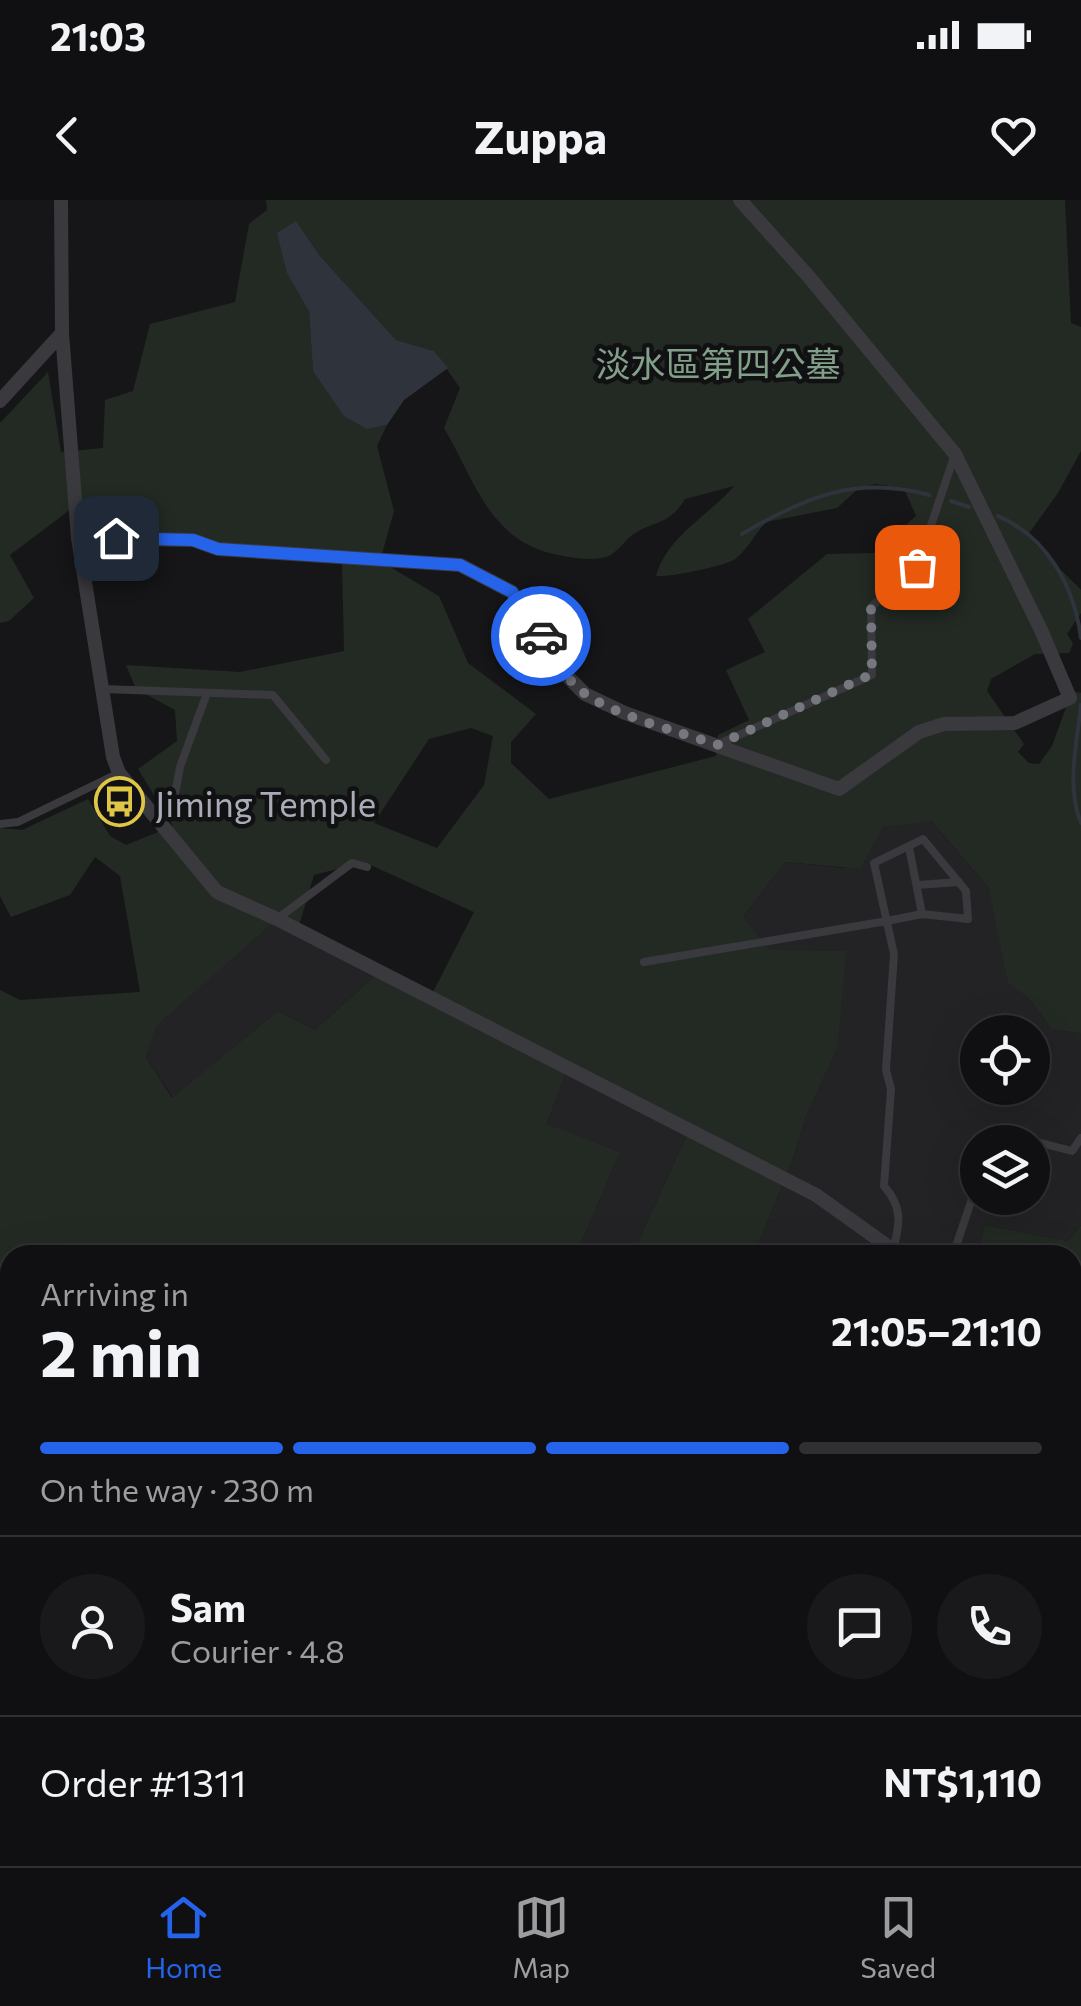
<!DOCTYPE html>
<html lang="en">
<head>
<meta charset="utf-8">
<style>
  body { margin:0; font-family:Commissioner,"Noto Sans TC",sans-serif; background:#19191b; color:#f1f3f6; height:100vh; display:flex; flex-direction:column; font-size:38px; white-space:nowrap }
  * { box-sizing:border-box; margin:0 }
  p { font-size:32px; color:#9c9d9f }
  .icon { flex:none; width:55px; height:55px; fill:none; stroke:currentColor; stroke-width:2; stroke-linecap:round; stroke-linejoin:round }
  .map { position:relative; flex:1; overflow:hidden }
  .sheet { position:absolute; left:0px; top:1045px; width:1082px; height:622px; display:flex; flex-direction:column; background:#101012; border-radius:30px 30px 0 0; box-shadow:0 10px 40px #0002,0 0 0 2px #303032 }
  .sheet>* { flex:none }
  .controls { position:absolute; left:960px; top:815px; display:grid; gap:20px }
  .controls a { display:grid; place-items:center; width:90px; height:90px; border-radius:50%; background:#101012; box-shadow:0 10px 40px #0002,0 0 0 2px #303032; font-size:50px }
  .pin { position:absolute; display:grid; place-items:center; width:85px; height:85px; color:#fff; margin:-42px; border-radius:20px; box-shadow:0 5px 15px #0006 }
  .courier { position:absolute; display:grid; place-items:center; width:100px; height:100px; margin:-50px; border:8px solid #2563eb; border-radius:50%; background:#fff; color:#222; box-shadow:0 2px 12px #0007 }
  .headline em { font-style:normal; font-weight:700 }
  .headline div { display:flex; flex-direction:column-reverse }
  .headline { display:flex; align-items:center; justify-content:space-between; height:170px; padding:0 40px }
  h1 { font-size:65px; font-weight:700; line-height:75px }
  .bar { display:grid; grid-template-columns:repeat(4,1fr); gap:15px 10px; align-content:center; height:120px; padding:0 40px }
  .bar i { height:12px; border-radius:8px; background:#303032 }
  .bar .on { background:#2563eb }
  .bar p { grid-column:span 4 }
  .line { display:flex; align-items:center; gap:25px; padding:0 40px; border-top:2px solid #303032 }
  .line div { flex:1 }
  .round { display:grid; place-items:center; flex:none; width:105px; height:105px; border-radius:52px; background:#19191b }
  .status { display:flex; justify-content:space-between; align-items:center; height:70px; padding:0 50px; background:#101012; direction:ltr }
  .status svg { height:28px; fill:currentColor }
  header { display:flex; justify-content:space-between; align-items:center; height:130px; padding:0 40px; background:#101012; font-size:45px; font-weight:700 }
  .dock { display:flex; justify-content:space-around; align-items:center; height:140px; border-top:2px solid #303032; background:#101012; font-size:28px; color:#9c9d9f }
  .dock a { display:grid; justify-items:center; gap:5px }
  .dock .on { color:#2563eb }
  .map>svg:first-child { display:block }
  .built { fill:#232225; fill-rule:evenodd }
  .green { fill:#232a24; fill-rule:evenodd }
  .water { fill:#2f343c }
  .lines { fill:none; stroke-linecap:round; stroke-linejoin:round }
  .stream { stroke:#2f343c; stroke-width:4 }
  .path { stroke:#3e3e43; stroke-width:2.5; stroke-dasharray:5 8; stroke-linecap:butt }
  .service { stroke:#39393e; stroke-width:8 }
  .minor { stroke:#39393e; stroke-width:14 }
  .done { stroke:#76777f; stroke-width:10; stroke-dasharray:0 18 }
  .route { stroke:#2563eb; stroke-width:12 }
  .labels { text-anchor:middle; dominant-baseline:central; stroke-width:9; stroke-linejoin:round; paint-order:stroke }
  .park-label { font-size:35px; fill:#829f89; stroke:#111113 }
  .poi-label { font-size:35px; fill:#a9abb6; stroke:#111113; text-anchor:start }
</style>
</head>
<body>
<div class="status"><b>21:03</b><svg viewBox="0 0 49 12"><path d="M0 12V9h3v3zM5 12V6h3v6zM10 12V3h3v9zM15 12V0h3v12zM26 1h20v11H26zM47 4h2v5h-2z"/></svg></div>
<header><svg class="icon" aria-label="back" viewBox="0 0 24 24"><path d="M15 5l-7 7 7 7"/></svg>Zuppa<svg class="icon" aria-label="heart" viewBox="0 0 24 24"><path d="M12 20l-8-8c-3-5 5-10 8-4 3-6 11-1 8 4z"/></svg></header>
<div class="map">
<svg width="1081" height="1666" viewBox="0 0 1081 1666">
  <rect width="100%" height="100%" fill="#161618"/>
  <g class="built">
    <path d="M928,618L988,687L1009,782L1030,800L1052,830L1081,833V1025L1068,1041L985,1025L977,1055H754L791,964L808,911L765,757L672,742L743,717L785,662L844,668L853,666L869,651L883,627ZM978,832H1032V888H978ZM978,942H1032V998H978Z"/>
    <polygon points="277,718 382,769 315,830 278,811 173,898 146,857 155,826"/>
    <polygon points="567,864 690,928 632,1055 576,1055 620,952 547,925"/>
    <polygon points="1072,1246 1081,1251 1081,1366 1073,1366"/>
  </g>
  <g class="green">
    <path d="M266,0H1065L1071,123L1081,127V251L1058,293L1027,336L1081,390V413L1067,434L1073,443L1069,453L1035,454L991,479L987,491L1024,544L1018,552L1029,563L1039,564L1052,546L1072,491L1081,493V833L1052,830L1030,800L1008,782L988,687L931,621L883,627L860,669L785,662L743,717L770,750L846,751L838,846L808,911L791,964L754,1055H632L690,928L568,865L547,924L620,952L576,1055H10V1179L3,1182L0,1199V790L20,800L140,792L120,676L95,657L70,695L11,717L0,696V628L22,630L88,599L110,636L126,645L173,626L138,569L177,541L175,510L136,489L126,465L240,472L344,451L342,362L84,335L75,306L10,355L34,398L9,421L0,423V223L48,172L61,252L103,248L105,200L133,191L150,124L235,102L249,24L267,10ZM296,21L320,56L396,140L434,151L460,188L444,228C476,282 489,342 559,355C573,358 591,361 606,357C617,354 625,339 635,333C659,319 669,325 685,299L734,286C711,314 667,336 656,376C666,378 726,366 735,359C746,351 756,333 766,322L837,308L858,289L875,284L904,288L916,316L874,353L827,354L748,419L765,452L726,470L749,520L718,535L716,556L549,599L511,563V542L536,514L468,463L439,396L380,361L394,311L377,246L387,225L367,229L313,171L309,111ZM471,528L493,536L484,585L437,648L374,623L429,539ZM364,662L474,712L432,794L382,769L315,830L278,811L172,898L146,857L156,826L277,719L298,729L314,675Z"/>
    <polygon points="985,1025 1068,1041 1081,1025 1081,1251 1072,1246 1072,1055 977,1055"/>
    <polygon points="0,1281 10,1291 10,1658 97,1658 93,1666 0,1666"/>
    <polygon points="1073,1366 1081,1366 1081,1666 629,1666 628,1658 1072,1658"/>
    <polygon points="253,1658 567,1658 563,1666 251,1666"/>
  </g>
  <polygon class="water" points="296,21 320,56 396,140 434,151 448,168 404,200 387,225 367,229 344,216 313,171 309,111 287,73 277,33"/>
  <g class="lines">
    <g class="stream">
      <polyline points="951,301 969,307"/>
      <path d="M998,316C1048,338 1074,386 1081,438"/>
      <path d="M742,334C805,297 856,275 929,295"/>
      <path d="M1081,505C1077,542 1066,587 1081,623"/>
      <polyline points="0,1526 10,1532"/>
      <polyline points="184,1658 196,1666"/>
      <polyline points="456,1666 461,1658"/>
      <polyline points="655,1666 668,1658"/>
    </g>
    <g class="path">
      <polyline points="830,1658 842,1666"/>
      <polyline points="253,1666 256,1662"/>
      <polyline points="764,1666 768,1658"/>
    </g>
    <g class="service">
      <polyline points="103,489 273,495 326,560"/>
      <polyline points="719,544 872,475 871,407 917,367 955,254"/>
      <polyline points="174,600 180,567 207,493"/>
      <polyline points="0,624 18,622 119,573"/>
      <polyline points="909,647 922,714"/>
      <polyline points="917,685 959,682"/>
      <polyline points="277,719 352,663 367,667"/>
      <path d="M644,762L887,721L922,714L968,719L966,691L923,639L874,663L894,754L886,870L891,889L884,986C903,1007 900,1024 893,1050"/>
      <polyline points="990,942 994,931 1072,951 1081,938"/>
      <polyline points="953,1055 978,981"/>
    </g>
    <g class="minor">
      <polyline points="61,0 62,133 78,338 113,557 119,573 217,692 277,719 816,995 900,1055"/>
      <polyline points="0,201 62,133"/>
      <polyline points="78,338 193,340 218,349 460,365 512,392 566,475 585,494 625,513 839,589 919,532 944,524 1015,523 1070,498 1041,430 955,254 809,77 740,0"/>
      <polyline points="1072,1186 1081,1191"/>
      <polyline points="0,1222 10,1217"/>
    </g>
  </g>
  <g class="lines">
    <path class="done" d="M541,436C554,456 565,479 584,493C617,517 678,531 717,545L872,474L871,407L917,367"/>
    <polyline class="route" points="116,338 193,340 218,349 460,365 512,392 541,436"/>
  </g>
  <defs>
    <symbol id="bus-ring" viewBox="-11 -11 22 22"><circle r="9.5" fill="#111113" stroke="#dfc647" stroke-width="1.5"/><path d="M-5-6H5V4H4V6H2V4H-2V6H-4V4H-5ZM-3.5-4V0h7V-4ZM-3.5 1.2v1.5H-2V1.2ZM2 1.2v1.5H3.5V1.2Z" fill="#dfc647"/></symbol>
  </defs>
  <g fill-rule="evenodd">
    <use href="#bus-ring" x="92" y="574" width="55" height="55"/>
  </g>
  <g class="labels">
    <g class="park-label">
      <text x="718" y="162">淡水區第四公墓</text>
    </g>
    <g class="poi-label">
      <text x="155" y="602">Jiming Temple</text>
    </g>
  </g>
</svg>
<div class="controls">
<a><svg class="icon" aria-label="locate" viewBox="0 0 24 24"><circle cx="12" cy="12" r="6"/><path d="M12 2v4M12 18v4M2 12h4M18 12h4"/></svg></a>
<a><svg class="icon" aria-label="layers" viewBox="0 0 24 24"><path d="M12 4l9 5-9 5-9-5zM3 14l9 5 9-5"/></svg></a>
</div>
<div class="pin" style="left:917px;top:367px;background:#ea580c"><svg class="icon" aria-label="bag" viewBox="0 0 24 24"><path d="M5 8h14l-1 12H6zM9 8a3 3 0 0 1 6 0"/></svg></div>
<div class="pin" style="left:116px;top:338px;background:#1f2937"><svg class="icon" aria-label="home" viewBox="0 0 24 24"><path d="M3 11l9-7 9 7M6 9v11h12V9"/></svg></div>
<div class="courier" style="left:541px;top:436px"><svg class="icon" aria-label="car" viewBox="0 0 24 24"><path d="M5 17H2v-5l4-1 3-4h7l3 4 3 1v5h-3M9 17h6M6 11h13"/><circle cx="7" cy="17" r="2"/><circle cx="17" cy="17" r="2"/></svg></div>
<section class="sheet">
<div class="headline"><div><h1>2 min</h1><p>Arriving in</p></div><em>21:05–21:10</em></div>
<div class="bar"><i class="on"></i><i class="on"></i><i class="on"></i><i></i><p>On the way · 230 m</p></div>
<div class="line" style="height:180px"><a class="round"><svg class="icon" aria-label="person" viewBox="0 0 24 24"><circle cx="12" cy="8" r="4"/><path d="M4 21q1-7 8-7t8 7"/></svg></a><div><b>Sam</b><p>Courier · 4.8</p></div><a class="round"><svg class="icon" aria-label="chat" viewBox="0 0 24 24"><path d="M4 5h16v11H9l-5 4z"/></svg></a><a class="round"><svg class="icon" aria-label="phone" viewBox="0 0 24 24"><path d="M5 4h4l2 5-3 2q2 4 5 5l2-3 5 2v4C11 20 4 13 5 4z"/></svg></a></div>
<div class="line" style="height:130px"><div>Order #1311</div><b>NT$1,110</b></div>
</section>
</div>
<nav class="dock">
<a class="on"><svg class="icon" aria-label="home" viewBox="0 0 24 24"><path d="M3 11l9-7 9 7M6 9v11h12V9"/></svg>Home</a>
<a><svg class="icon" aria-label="map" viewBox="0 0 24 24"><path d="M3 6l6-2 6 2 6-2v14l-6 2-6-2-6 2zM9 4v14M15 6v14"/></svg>Map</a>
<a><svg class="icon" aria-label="saved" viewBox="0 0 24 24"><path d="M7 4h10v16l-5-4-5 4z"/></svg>Saved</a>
</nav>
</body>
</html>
